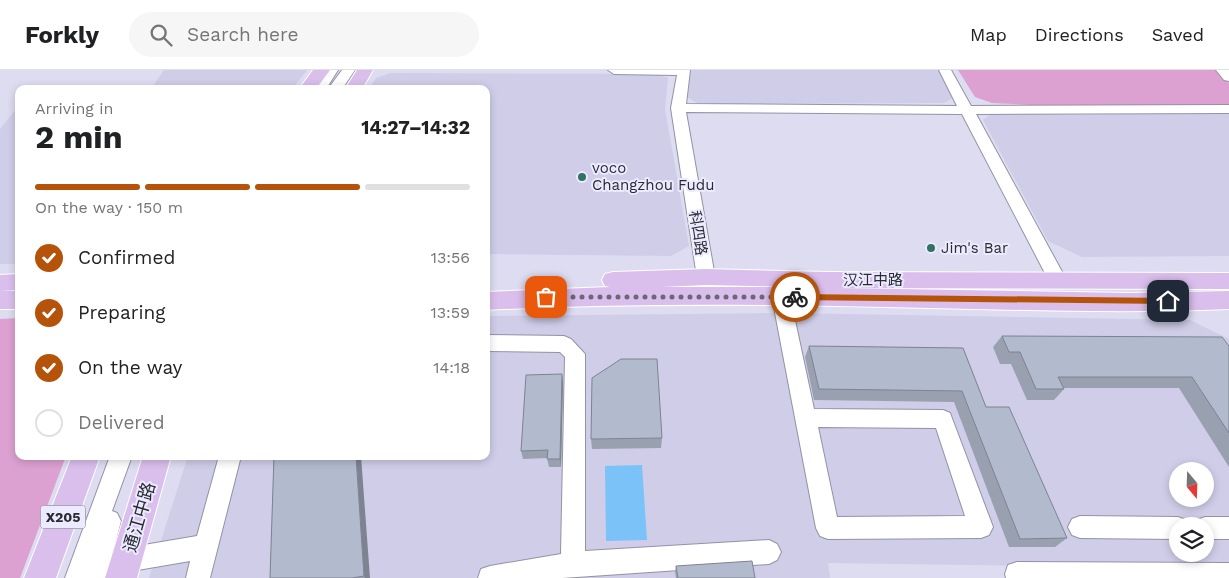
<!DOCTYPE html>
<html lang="en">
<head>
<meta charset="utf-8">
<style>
  body { margin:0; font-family:"Work Sans","Noto Sans SC",sans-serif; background:#f6f6f6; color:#202124; height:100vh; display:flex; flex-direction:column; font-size:19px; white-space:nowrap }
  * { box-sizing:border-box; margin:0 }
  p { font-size:16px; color:#757577 }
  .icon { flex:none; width:28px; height:28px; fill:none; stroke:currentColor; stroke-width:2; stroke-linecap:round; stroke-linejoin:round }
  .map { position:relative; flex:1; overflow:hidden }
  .side { position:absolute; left:15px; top:15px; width:475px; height:375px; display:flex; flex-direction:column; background:#fff; border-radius:10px; box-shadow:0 2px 8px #0003 }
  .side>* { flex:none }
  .needle { width:32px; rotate:161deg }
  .fabs { position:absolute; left:1169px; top:392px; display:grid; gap:10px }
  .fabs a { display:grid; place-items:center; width:45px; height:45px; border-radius:50%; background:#fff; box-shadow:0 2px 8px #0003; font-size:25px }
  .pin { position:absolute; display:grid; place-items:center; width:42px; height:42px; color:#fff; margin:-21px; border-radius:10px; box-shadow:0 2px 8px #0006 }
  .courier { position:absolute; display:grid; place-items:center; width:50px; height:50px; margin:-25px; border:4px solid #b45309; border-radius:50%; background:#fff; color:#222; box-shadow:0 1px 6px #0007 }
  .headline em { font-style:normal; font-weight:700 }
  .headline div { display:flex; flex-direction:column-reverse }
  .headline { display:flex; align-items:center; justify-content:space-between; height:85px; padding:0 20px }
  h1 { font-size:32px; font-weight:700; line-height:38px }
  .bar { display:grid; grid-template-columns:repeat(4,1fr); gap:8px 5px; align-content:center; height:60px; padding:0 20px }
  .bar i { height:6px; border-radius:4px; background:#e0e0e0 }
  .bar .active { background:#b45309 }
  .bar p { grid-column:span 4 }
  ol { padding:0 20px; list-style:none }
  li { display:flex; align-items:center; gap:15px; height:55px }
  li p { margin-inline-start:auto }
  li .icon { padding:5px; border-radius:50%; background:#b45309; color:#fff; stroke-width:4 }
  li:last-child { color:#757577 }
  li i { width:28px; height:28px; border:2px solid #e0e0e0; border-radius:50% }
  header { display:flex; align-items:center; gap:30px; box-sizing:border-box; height:70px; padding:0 25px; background:#fff; border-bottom:1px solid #e0e0e0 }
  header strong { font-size:24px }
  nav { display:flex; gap:28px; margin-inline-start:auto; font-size:18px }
  .search { width:350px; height:45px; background:#f6f6f6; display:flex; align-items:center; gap:12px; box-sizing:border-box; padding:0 18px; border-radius:28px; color:#757577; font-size:19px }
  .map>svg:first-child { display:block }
  .built { fill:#cfcde8; fill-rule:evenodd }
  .green { fill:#dca1d1 }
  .water { fill:#7bc2f9 }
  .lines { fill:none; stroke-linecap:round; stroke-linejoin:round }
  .minor-casing { stroke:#9392a5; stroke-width:2 }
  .major-casing { stroke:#fff; stroke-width:2 }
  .minor { fill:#fff; fill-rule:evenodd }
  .major { fill:#dabfec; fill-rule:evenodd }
  .wall { fill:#99a1b1 }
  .shaded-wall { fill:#7d8390 }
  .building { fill:#b2bbce; stroke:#7d8390 }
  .route { fill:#b45309 }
  .done { stroke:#696975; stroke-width:5; stroke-dasharray:0 9 }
  .poi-dot { fill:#317262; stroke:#ebeaff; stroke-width:2 }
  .labels { text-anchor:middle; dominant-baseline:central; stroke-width:4; stroke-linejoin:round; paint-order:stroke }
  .shield { fill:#ebeaff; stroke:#656470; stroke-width:1 }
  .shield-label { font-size:14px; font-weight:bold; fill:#2b2b32 }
  .poi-label { font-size:15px; fill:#2b2b32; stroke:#ebeaff; text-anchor:start }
  .street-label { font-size:15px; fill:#2b2b32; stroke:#ebeaff }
  .near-street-label { font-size:18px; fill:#2b2b32; stroke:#ebeaff }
</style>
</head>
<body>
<header>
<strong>Forkly</strong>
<div class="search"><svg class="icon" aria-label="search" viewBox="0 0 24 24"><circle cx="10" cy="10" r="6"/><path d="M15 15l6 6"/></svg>Search here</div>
<nav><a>Map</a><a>Directions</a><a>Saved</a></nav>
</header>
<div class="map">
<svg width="1229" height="508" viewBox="0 0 1229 508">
  <rect width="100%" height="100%" fill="#dddcf1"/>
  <g class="built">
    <polygon points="164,0 307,0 292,19 151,19"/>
    <polygon points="691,0 940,0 955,27 944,33 699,34 687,27"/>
    <polygon points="390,3 657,4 668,8 665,39 689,176 671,186 486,184 486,19 369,19 376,8"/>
    <polygon points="17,38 19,194 0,194 0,59"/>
    <polygon points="994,42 1071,45 1229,42 1229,186 1082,187 1048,171 983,50"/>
    <path d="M784,243L1190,250L1229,269V495L1030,496L828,493L830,508H149L188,386H486V246ZM1178,401H1205V429H1178ZM1178,456H1205V484H1178Z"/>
  </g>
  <g class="green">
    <polygon points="958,0 1216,0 1229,13 1229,35 1069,37 992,33 975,27"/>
    <polygon points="19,248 19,386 66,386 20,508 0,508 0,249"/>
  </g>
  <polygon class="water" points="642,395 647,470 606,471 605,396"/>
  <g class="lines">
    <defs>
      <g id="minor">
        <polygon points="326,0 338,0 326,19 312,19"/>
        <polygon points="342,0 355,0 342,19 328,19"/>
        <polygon points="608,0 690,0 686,34 957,36 939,0 951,0 971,36 1229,35 1229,43 976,44 1066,209 1063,214 1057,216 1051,214 1048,209 962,44 686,42 715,207 712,212 706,213 700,212 697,207 671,38 677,5 614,4"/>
        <polygon points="1216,0 1229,0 1229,11 1224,10"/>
        <path d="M781,220L787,222L790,227L814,339L943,340L950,343L993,457L989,465L981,468L828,469L820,466L816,458L772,227L775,222ZM818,357L936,358L965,446L837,447Z"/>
        <polygon points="486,265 564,266 571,269 585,284 585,481 769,470 777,474 781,482 777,490 769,494 562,508 478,508 481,499 490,496 561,484 565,287 560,282 486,281"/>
        <polygon points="110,386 132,386 112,441 117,443 121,451 106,508 65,508"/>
        <polygon points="219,386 241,386 210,508 186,508 190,491 126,502 117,499 114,490 117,481 126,478 197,466"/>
        <polygon points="1080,446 1178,447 1186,450 1189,456 1178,456 1178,469 1080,468 1072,465 1068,457 1072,449"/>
        <polygon points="1205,447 1229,447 1229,469 1205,469 1205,456 1194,456 1197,450"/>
        <polygon points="1017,492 1229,493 1229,508 1006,508 1005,504 1008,495"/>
      </g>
      <g id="major">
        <polygon points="313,0 330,0 316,19 299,19"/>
        <polygon points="357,0 373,0 362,19 345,19"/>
        <path d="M706,199L828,202L1229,203V219L837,218L1130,223L1229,221V239C1115,244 1000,239 886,237C752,234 620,233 486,240V222L610,217L605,216L602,210L605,204L613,202ZM706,215L797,217H662Z"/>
        <polygon points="19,204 19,220 1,221 19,221 19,239 0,239 0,205"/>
        <polygon points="72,386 100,386 56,508 24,508"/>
        <polygon points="143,386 171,386 137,508 105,508"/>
      </g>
    </defs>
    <use href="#minor" class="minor-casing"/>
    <use href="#major" class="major-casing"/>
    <use href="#minor" class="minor"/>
    <use href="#major" class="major"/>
  </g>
  <g class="wall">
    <polygon points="1002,266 1229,276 1229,397 1179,318 1064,318 1064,319 1054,330 1027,330 1011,294 1000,294 993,277"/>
    <polygon points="809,276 963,278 986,337 1067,468 1055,477 1009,477 954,332 814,330 805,287"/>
    <polygon points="562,304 563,313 561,397 549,397 547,388 523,389 521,381"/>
    <polygon points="662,368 661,378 592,379 591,369"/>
    <polygon points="274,386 370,508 270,508"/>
    <polygon points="676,496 755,508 676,508 675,502"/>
  </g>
  <g class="shaded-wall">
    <polygon points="562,304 563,313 561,397 560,389"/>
    <polygon points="356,386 361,386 370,508 365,508 364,506"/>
  </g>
  <g class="building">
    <polygon points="1002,266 1222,267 1229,276 1229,363 1192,307 1058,307 1064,319 1036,319 1020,282 1009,282"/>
    <polygon points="809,276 963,278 986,337 1009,337 1067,468 1020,469 962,321 819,319"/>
    <polygon points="621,289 657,289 662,368 591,369 592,308"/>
    <polygon points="562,304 560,389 547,389 548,380 521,381 526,305"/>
    <polygon points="274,386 356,386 364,506 352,508 270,508"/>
    <polygon points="752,491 755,508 678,508 676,496"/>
  </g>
  <polygon class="route" points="795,224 1168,228 1172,231 1168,234 795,230 791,227"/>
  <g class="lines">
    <polyline class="done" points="546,227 795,227"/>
  </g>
  <g class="poi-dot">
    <circle cx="582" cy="107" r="5"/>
    <circle cx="931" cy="178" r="5"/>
  </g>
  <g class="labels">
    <rect class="shield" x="40.5" y="435.5" width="45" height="23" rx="4"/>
    <g class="shield-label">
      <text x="63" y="447">X205</text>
    </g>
    <g class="poi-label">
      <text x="592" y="98">voco<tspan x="592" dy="17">Changzhou Fudu</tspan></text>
      <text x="941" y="178">Jim's Bar</text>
    </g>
    <g class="street-label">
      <text transform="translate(698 163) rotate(81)">科四路</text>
      <text x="873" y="210">汉江中路</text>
    </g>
    <g class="near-street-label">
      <text transform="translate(139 447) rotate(-74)">通江中路</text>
    </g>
  </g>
</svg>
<div class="fabs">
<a><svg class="needle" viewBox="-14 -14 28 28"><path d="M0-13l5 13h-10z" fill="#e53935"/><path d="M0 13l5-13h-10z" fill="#757577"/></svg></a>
<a><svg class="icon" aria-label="layers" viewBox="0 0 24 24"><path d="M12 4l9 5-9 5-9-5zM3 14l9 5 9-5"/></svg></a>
</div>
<div class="pin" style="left:546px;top:227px;background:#ea580c"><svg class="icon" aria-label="bag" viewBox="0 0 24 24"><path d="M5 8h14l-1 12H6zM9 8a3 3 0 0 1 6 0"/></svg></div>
<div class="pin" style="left:1168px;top:231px;background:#1f2937"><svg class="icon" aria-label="home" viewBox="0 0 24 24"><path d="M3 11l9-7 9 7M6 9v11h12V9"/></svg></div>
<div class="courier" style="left:795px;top:227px"><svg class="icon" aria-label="bike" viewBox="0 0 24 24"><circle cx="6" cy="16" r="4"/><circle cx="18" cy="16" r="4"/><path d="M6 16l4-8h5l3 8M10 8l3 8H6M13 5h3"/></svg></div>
<section class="side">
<div class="headline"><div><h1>2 min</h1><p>Arriving in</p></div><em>14:27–14:32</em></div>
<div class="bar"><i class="active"></i><i class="active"></i><i class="active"></i><i></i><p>On the way · 150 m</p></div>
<ol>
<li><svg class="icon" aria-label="check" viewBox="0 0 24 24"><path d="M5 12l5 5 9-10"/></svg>Confirmed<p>13:56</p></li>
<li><svg class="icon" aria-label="check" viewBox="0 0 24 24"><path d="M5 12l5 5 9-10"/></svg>Preparing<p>13:59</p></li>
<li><svg class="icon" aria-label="check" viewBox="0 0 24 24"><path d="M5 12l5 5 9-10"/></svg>On the way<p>14:18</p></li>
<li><i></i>Delivered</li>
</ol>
</section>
</div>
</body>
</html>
